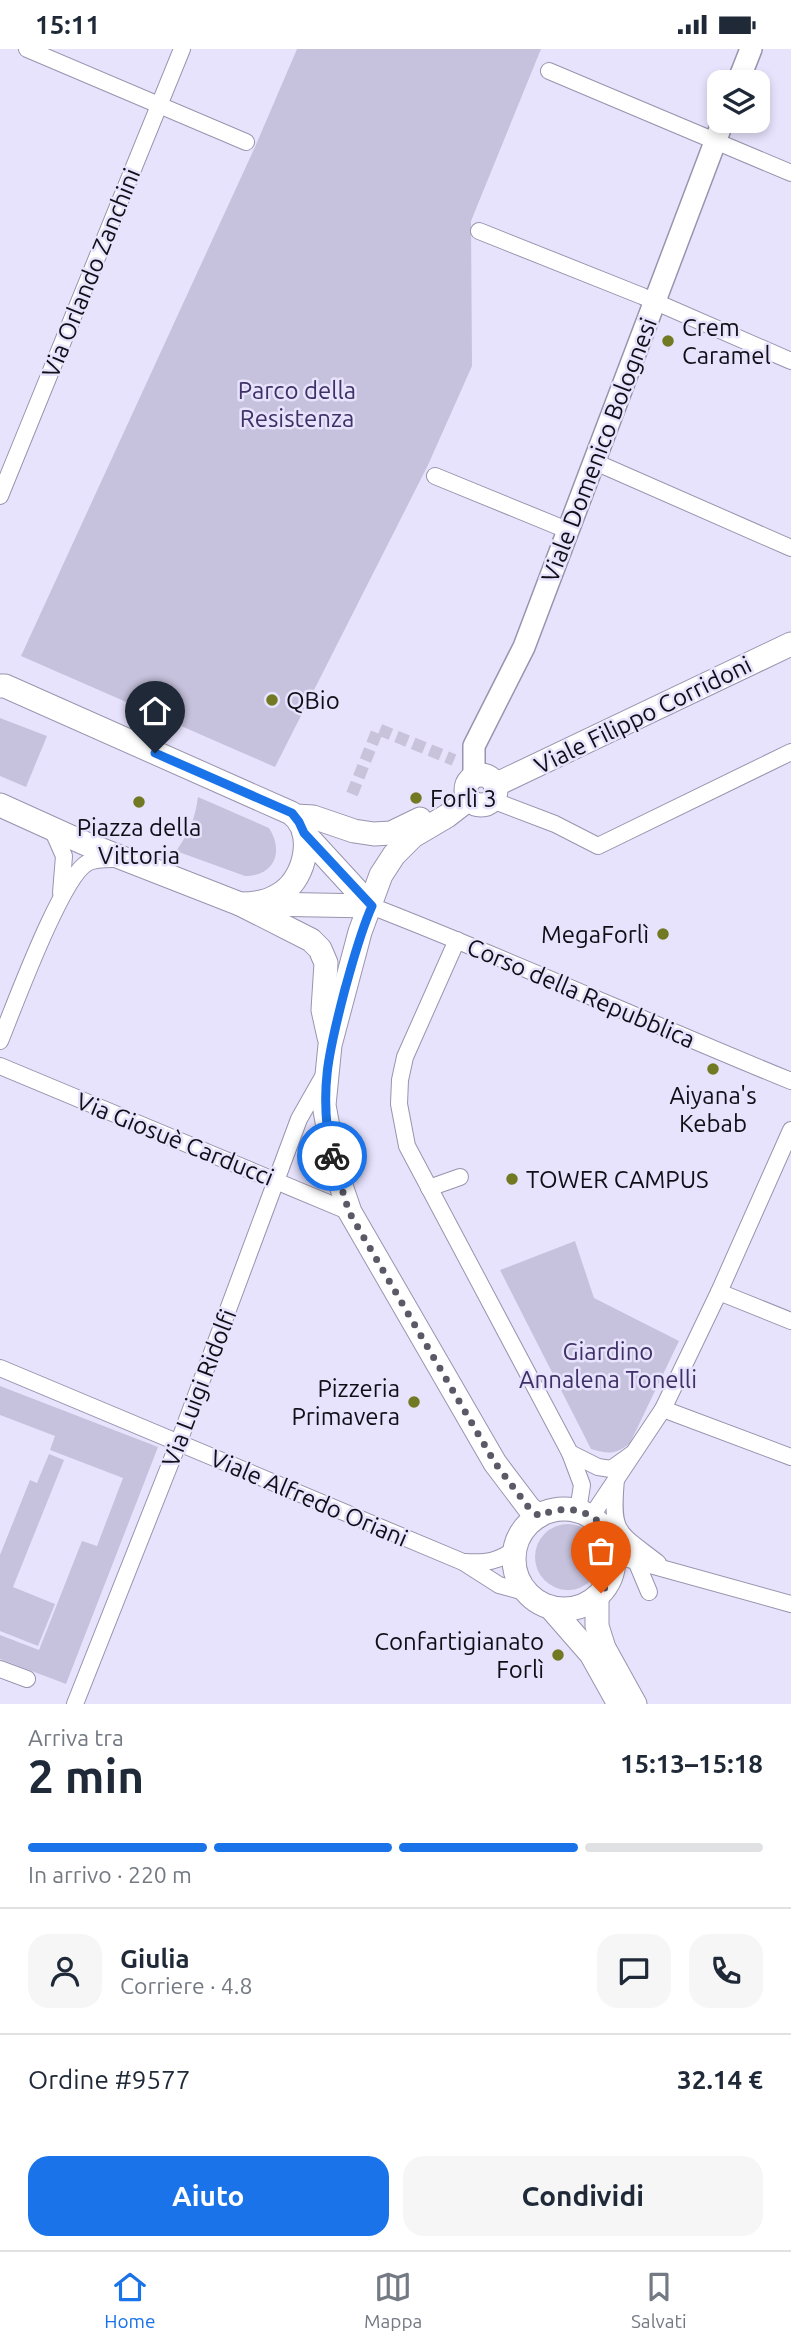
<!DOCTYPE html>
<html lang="it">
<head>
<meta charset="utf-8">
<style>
  body { margin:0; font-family:Ubuntu,sans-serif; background:#f6f6f7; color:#1f2937; height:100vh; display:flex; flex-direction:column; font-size:26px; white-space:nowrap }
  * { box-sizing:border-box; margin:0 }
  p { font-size:23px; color:#747a83 }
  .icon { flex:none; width:38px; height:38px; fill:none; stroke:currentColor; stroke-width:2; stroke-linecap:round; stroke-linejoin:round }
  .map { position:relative; height:1655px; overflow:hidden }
  .side { display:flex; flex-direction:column; background:#fff; flex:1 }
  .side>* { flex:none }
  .tools { position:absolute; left:707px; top:21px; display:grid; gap:14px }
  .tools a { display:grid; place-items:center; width:63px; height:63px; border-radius:14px; background:#fff; box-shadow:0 4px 10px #0003; font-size:35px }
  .pin { position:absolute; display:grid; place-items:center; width:60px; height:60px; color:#fff; margin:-72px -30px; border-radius:50% 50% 50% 0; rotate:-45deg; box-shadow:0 0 7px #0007 }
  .pin .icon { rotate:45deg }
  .courier { position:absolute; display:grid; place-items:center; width:70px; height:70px; margin:-35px; border:5px solid #1a73e8; border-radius:50%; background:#fff; color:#222; box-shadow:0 2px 9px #0007 }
  .headline em { font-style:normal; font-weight:700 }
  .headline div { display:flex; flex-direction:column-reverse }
  .headline { display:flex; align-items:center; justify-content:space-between; height:119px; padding:0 28px }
  h1 { font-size:46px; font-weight:700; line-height:52px }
  .bar { display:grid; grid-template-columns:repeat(4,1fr); gap:10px 7px; align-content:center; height:84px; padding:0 28px }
  .bar i { height:9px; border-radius:5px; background:#e0e1e3 }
  .bar .active { background:#1a73e8 }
  .bar p { grid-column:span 4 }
  .line { display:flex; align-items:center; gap:18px; padding:0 28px; border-top:2px solid #e0e1e3 }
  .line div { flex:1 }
  .round { display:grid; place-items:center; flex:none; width:74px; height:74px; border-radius:21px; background:#f6f6f7 }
  .primary-button { display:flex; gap:14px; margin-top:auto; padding:14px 28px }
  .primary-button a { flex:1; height:80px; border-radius:21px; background:#1a73e8; color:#fff; font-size:28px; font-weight:700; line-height:80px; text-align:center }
  .primary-button a+a { background:#f6f6f7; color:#1f2937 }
  .status { display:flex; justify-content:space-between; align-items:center; height:49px; padding:0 35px; background:#fff; direction:ltr }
  .status svg { height:19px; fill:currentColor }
  .tab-bar { display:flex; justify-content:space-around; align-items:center; height:98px; border-top:2px solid #e0e1e3; background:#fff; font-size:19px; color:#747a83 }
  .tab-bar a { display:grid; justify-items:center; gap:4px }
  .tab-bar .active { color:#1a73e8 }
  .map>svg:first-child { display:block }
  .green { fill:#c6c1dc }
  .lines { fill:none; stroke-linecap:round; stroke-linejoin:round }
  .pedestrian-tunnel { stroke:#c8c3da; stroke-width:12; stroke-dasharray:12 6; stroke-linecap:butt }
  .minor-casing { stroke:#9994ad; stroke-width:18 }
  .tertiary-casing { stroke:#9994ad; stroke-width:24 }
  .secondary-casing { stroke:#9994ad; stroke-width:25 }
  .minor { stroke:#fff; stroke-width:16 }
  .tertiary { stroke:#fff; stroke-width:21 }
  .secondary { stroke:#fff; stroke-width:23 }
  .done { stroke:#5c5967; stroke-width:7; stroke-dasharray:0 12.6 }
  .route { stroke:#1a73e8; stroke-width:9 }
  .poi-dot { fill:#717923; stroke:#e8e3fd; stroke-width:2.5 }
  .labels { text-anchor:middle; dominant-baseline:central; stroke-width:5; stroke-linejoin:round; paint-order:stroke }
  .street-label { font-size:24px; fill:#100e16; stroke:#e8e3fd }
  .poi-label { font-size:24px; fill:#100e16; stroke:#e8e3fd; text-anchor:start }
  .park-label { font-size:24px; fill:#3f3065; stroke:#e8e3fd }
</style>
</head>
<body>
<div class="status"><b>15:11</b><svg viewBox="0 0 49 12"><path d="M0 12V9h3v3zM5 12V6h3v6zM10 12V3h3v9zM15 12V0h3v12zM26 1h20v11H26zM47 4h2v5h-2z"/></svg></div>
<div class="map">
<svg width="791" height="1655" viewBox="0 0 791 1655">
  <rect width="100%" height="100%" fill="#e8e3fd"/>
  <g class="green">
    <polygon points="297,0 541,0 471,172 472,317 428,416 275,718 21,607 255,98"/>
    <polygon points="0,669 47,687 26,738 0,727"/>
    <path d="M198,748L269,779C284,802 275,827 245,827L176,802C189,784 195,770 198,748Z"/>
    <path d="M575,1192L594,1249L679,1292L630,1394C616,1406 608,1405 591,1400L500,1221Z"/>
    <polygon points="0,1337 158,1398 66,1635 0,1610 0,1586 39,1601 82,1492 97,1497 123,1429 50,1401 55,1387 0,1366"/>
    <polygon points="49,1405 64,1411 13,1538 55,1555 38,1597 0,1582 0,1506 30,1431 37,1434"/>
    <circle cx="568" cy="1508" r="33"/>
  </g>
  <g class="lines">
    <polyline class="pedestrian-tunnel" points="352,745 378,680 454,711"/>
    <defs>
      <g id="minor">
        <polyline points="27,0 246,93"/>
        <polyline points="549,22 791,124"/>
        <polyline points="479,182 642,247 791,312"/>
        <polyline points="595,413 791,499"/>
        <polyline points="435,427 567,481"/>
        <polyline points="0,447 182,0"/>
        <polyline points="492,751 555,775 598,797 791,703"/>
        <polyline points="52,780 64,807 61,844"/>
        <path d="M371,857C513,912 651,975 791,1032"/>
        <polyline points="457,891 405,1008 400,1031 399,1055 407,1097 570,1404 598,1418 611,1420 632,1405"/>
        <path d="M0,992C14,958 61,829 87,814C96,809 109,810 119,810"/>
        <polyline points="0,1017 350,1163"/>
        <polyline points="429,1139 460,1128"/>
        <polyline points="719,1243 791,1272"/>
        <polyline points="0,1319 463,1513 499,1536 528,1544"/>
        <polyline points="663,1360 791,1408"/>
        <polyline points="570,1404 582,1436 578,1462"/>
        <path d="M616,1430C611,1486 617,1482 658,1514"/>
        <polyline points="591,1468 663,1360 719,1243 791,1081"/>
        <polyline points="614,1506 791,1555"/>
        <polyline points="636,1512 649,1543"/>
        <path d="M466,1513C486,1514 498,1513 515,1500"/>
        <polyline points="0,1620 27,1630"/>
        <polyline points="75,1655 178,1395 299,1070 324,1026"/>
      </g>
      <g id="tertiary">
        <polyline points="738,33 751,0"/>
        <polyline points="474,728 474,697 524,598 723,72"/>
      </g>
      <g id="secondary">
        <path d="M0,637H5L291,764C316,783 305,828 283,843C269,853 256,855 240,855L84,794L0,756"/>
        <circle cx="481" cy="741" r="15"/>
        <polyline points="495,736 791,595"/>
        <polyline points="469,750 447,767 413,787 394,806 381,826 360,883 330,996 324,1056 336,1122 350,1163 495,1414 529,1459 539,1467"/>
        <polyline points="296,767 313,768 354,782 374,785 391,784 420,770"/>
        <polyline points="304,784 371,857"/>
        <polyline points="240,855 311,891 320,900 326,914 323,961 329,988"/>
        <polyline points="263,855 371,857"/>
        <circle cx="564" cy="1510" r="50"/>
        <polyline points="597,1548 597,1577 604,1599 635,1655"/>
        <polyline points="550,1558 591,1605 619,1655"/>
      </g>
    </defs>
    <use href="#minor" class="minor-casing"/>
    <use href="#tertiary" class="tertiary-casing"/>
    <use href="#secondary" class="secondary-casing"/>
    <use href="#minor" class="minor"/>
    <use href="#tertiary" class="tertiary"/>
    <use href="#secondary" class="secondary"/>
  </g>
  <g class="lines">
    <path class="done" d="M332,1107L349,1163L495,1414L529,1459L539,1467C592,1441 638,1498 601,1544"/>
    <path class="route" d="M155,704L292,764L299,773L304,784L372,857C360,884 353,912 345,940C329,1001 318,1044 332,1107"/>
  </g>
  <g class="poi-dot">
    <circle cx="668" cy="292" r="7"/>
    <circle cx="272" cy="651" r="7"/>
    <circle cx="416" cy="749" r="7"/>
    <circle cx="139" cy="753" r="7"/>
    <circle cx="663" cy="885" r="7"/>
    <circle cx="713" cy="1020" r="7"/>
    <circle cx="512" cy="1130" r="7"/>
    <circle cx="414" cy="1353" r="7"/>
    <circle cx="558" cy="1606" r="7"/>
  </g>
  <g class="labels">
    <g class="street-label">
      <text transform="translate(91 224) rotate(-68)">Via Orlando Zanchini</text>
      <text transform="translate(599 401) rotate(-69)">Viale Domenico Bolognesi</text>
      <text transform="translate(643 666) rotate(-26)">Viale Filippo Corridoni</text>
      <text transform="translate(581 944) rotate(23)">Corso della Repubblica</text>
      <text transform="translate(175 1090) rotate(22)">Via Giosuè Carducci</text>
      <text transform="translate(199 1339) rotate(-69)">Via Luigi Ridolfi</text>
      <text transform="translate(309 1449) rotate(23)">Viale Alfredo Oriani</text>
    </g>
    <g class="poi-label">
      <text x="682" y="278">Crem<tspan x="682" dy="28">Caramel</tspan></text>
      <text x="286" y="651">QBio</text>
      <text x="430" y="749">Forlì 3</text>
      <text x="139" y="778" text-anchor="middle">Piazza della<tspan x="139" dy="28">Vittoria</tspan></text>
      <text x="649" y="885" text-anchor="end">MegaForlì</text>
      <text x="713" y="1046" text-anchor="middle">Aiyana's<tspan x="713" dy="28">Kebab</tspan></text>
      <text x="526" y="1130">TOWER CAMPUS</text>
      <text x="400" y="1339" text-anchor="end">Pizzeria<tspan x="400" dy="28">Primavera</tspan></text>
      <text x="544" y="1592" text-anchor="end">Confartigianato<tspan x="544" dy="28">Forlì</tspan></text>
    </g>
    <g class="park-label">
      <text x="297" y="341">Parco della<tspan x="297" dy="28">Resistenza</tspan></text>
      <text x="608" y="1302">Giardino<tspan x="608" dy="28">Annalena Tonelli</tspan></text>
    </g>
  </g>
</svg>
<div class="tools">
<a><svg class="icon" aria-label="layers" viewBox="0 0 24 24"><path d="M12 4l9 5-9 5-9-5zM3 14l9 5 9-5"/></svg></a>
</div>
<div class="pin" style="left:601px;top:1544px;background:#ea580c"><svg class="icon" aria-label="bag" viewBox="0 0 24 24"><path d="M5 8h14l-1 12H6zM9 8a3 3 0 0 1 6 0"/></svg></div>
<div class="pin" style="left:155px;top:704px;background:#1f2937"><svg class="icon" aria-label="home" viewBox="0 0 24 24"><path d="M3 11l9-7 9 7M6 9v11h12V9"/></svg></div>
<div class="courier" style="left:332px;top:1107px"><svg class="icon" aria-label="bike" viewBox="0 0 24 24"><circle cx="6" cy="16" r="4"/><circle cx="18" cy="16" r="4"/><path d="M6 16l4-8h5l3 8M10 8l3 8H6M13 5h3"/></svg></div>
</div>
<section class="side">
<div class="headline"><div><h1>2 min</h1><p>Arriva tra</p></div><em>15:13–15:18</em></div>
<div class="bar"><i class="active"></i><i class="active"></i><i class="active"></i><i></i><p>In arrivo · 220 m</p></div>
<div class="line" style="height:126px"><a class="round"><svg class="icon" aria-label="person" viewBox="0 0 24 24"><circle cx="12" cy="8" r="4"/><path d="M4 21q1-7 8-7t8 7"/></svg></a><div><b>Giulia</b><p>Corriere · 4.8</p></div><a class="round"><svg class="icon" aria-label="chat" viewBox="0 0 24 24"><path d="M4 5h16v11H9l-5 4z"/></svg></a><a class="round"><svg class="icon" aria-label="phone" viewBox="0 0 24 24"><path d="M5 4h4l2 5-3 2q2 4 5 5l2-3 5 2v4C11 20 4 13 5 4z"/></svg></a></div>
<div class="line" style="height:91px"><div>Ordine #9577</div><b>32.14 €</b></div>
<div class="primary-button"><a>Aiuto</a><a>Condividi</a></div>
</section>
<nav class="tab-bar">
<a class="active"><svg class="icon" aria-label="home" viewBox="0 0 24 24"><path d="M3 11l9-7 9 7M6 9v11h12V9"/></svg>Home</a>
<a><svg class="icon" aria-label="map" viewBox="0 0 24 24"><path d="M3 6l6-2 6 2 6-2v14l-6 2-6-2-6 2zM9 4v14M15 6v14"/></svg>Mappa</a>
<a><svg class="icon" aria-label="saved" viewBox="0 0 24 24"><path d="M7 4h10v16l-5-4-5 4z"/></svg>Salvati</a>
</nav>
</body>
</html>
